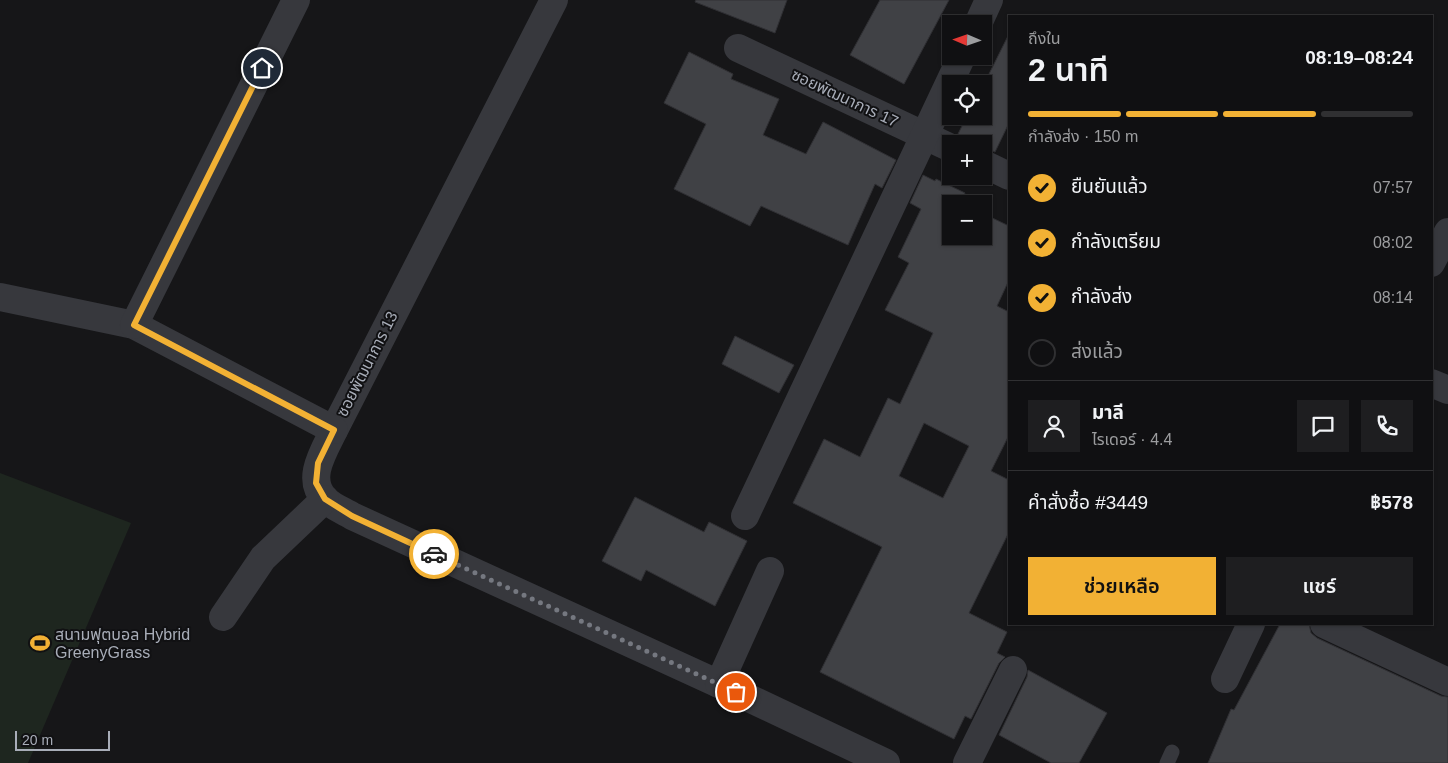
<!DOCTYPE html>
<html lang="th">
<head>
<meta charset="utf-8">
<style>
  body { margin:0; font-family:Arial,"Noto Sans Thai",sans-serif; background:#1e1e20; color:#f1f3f6; height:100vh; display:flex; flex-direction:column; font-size:19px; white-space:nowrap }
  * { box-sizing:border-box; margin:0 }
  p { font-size:16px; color:#9c9d9f }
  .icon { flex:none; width:28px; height:28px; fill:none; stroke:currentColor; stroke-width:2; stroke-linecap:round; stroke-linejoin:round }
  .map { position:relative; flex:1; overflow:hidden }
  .side { position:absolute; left:1008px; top:15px; width:425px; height:610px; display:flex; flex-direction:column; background:#101012; border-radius:0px; box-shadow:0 1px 4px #0004,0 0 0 1px #303032 }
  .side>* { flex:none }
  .needle { width:32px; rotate:272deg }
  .controls { position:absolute; left:942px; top:15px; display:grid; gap:10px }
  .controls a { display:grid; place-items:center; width:50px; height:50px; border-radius:0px; background:#101012; box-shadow:0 1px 4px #0004,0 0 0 1px #303032; font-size:25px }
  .scale { position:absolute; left:15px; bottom:12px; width:95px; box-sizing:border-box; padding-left:5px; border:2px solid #a8adb8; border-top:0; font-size:14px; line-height:18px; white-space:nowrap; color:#a8adb8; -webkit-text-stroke:4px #111113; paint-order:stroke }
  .pin { position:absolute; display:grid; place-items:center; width:42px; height:42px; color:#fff; margin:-21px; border:2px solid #fff; border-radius:50%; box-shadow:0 1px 5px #0007 }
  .courier { position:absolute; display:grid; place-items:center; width:50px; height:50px; margin:-25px; border:4px solid #f2b134; border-radius:50%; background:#fff; color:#222; box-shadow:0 1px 6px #0007 }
  .overview em { font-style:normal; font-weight:600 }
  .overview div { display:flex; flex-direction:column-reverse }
  .overview { display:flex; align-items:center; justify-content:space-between; height:85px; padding:0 20px }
  h1 { font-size:32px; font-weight:600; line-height:38px }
  .bar { display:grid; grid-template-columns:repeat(4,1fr); gap:8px 5px; align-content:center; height:60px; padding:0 20px }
  .bar i { height:6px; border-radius:4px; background:#303032 }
  .bar .selected { background:#f2b134 }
  .bar p { grid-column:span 4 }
  .line { display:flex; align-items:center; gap:12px; padding:0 20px; border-top:1px solid #303032 }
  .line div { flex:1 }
  .round { display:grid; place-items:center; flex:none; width:52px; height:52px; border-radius:0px; background:#1e1e20 }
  ol { padding:0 20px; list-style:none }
  li { display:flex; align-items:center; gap:15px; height:55px }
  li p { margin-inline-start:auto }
  li .icon { padding:5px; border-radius:50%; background:#f2b134; color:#111; stroke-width:4 }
  li:last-child { color:#9c9d9f }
  li i { width:28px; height:28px; border:2px solid #303032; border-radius:50% }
  .button { display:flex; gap:10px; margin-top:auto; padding:10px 20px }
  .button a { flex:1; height:58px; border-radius:0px; background:#f2b134; color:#111; font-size:20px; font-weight:600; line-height:58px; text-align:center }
  .button a+a { background:#1e1e20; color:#f1f3f6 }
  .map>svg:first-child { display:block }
  .green { fill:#1e261f }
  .building { fill:#404145; stroke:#303034; fill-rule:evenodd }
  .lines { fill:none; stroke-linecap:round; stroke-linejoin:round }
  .lane { stroke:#37383d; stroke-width:15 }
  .street { stroke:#37383d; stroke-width:28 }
  .done { stroke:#757880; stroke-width:5; stroke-dasharray:0 9 }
  .route { stroke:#f2b134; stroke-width:6 }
  .labels { text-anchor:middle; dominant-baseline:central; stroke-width:4; stroke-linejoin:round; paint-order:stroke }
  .street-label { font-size:16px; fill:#a8adb8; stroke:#111113 }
  .poi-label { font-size:16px; fill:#a8adb8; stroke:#111113; text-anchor:start }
</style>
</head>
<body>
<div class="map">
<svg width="1448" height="763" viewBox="0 0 1448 763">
  <rect width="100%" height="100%" fill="#161618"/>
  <polygon class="green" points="0,473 131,523 28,763 0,763"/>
  <g class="building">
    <polygon points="696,0 787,0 775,33 695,2"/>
    <polygon points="880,0 949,0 904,84 850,55"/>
    <polygon points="1009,34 1009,123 995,152 984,147 984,144 977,144 958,134 967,116 984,116 984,84"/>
    <polygon points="689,52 733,74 731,79 779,99 763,135 806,154 823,122 896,160 882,188 875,184 848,245 761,206 750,226 674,189 706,124 664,103"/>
    <path d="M923,175L935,181L936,179L965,193L960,203L962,204H951V236H984V214L1009,226V280L997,306L1009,312V435L991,471L1009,480V532L969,613L1007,632L997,653L1005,657L999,663L971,719L965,716L954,739L820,672L882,547L793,503L824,439L860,457L888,398L900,404L933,333L885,310L909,263L898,257L921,209L910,203ZM924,423L969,446L943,498L899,476Z"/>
    <polygon points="735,336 794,365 779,393 722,364"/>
    <polygon points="635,497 704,532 709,522 747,541 715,606 646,570 641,581 602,561"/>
    <polygon points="1280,624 1309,624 1311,633 1317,638 1441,696 1448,697 1448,763 1208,763 1231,709 1234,710"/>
    <polygon points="1028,670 1107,713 1079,763 1051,763 999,735 1027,677"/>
  </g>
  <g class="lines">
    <polyline class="lane" points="1167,763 1172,752"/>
    <g class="street">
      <path d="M554,0L334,430C324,451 305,479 325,499C331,506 344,511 352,516L719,684L886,763"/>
      <polyline points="978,24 989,0"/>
      <polyline points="738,48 951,148"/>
      <polyline points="984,164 1009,176"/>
      <polyline points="1431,263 1448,232"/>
      <polyline points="0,297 134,325 334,430"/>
      <polyline points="134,325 296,0"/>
      <polyline points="1431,383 1448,390"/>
      <polyline points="745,516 962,56"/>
      <polyline points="223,617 263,558 325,499"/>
      <polyline points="1324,624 1448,682"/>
      <polyline points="1225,679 1251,624"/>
      <polyline points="719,684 770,571"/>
      <polyline points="967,763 1013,670"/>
    </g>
  </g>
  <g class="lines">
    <polyline class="done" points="434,554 736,692"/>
    <polyline class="route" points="262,68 134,325 334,430 318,463 316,483 325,499 352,516 434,554"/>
  </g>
  <defs>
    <symbol id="stadium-bare" viewBox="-9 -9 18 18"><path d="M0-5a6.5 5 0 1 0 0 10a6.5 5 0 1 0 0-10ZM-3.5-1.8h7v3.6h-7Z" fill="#f2b134" stroke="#111113" stroke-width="2.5" paint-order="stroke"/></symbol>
  </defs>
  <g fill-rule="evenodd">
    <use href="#stadium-bare" x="26" y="629" width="28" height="28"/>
  </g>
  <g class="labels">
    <g class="street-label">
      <text transform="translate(845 98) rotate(25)">ซอยพัฒนาการ 17</text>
      <text transform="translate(367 364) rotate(-63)">ซอยพัฒนาการ 13</text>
    </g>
    <g class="poi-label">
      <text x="55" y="634">สนามฟุตบอล Hybrid<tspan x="55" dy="18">GreenyGrass</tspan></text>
    </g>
  </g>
</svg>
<div class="controls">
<a><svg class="needle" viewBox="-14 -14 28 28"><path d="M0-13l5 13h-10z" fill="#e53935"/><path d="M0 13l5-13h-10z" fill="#9c9d9f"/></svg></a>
<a><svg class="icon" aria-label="locate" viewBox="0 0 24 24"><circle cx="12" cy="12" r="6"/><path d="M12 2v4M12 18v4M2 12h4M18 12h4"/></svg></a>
<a>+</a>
<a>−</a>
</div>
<div class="scale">20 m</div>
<div class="pin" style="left:736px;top:692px;background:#ea580c"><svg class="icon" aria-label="bag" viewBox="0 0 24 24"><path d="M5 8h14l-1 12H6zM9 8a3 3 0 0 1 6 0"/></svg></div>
<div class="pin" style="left:262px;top:68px;background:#1f2937"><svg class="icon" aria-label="home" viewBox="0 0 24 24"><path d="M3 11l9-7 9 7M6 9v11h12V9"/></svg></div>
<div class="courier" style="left:434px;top:554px"><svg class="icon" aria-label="car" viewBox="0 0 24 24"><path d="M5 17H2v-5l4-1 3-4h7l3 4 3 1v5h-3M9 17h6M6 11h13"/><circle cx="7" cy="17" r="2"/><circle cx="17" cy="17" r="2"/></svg></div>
<section class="side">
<div class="overview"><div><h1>2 นาที</h1><p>ถึงใน</p></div><em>08:19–08:24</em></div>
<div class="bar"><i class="selected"></i><i class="selected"></i><i class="selected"></i><i></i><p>กำลังส่ง · 150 m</p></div>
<ol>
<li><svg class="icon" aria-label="check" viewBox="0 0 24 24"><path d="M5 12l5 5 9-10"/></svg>ยืนยันแล้ว<p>07:57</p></li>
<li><svg class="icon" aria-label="check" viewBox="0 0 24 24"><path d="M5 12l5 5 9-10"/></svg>กำลังเตรียม<p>08:02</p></li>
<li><svg class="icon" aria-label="check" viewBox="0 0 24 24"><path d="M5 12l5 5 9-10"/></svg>กำลังส่ง<p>08:14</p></li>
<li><i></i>ส่งแล้ว</li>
</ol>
<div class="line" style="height:90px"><a class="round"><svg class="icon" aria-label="person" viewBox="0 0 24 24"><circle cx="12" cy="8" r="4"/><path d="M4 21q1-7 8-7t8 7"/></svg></a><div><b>มาลี</b><p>ไรเดอร์ · 4.4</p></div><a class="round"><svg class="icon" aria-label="chat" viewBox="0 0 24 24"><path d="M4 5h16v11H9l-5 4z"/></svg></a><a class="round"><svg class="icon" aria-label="phone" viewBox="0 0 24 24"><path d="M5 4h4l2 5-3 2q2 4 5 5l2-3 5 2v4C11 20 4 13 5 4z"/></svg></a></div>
<div class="line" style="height:65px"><div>คำสั่งซื้อ #3449</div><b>฿578</b></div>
<div class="button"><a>ช่วยเหลือ</a><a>แชร์</a></div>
</section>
</div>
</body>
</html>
